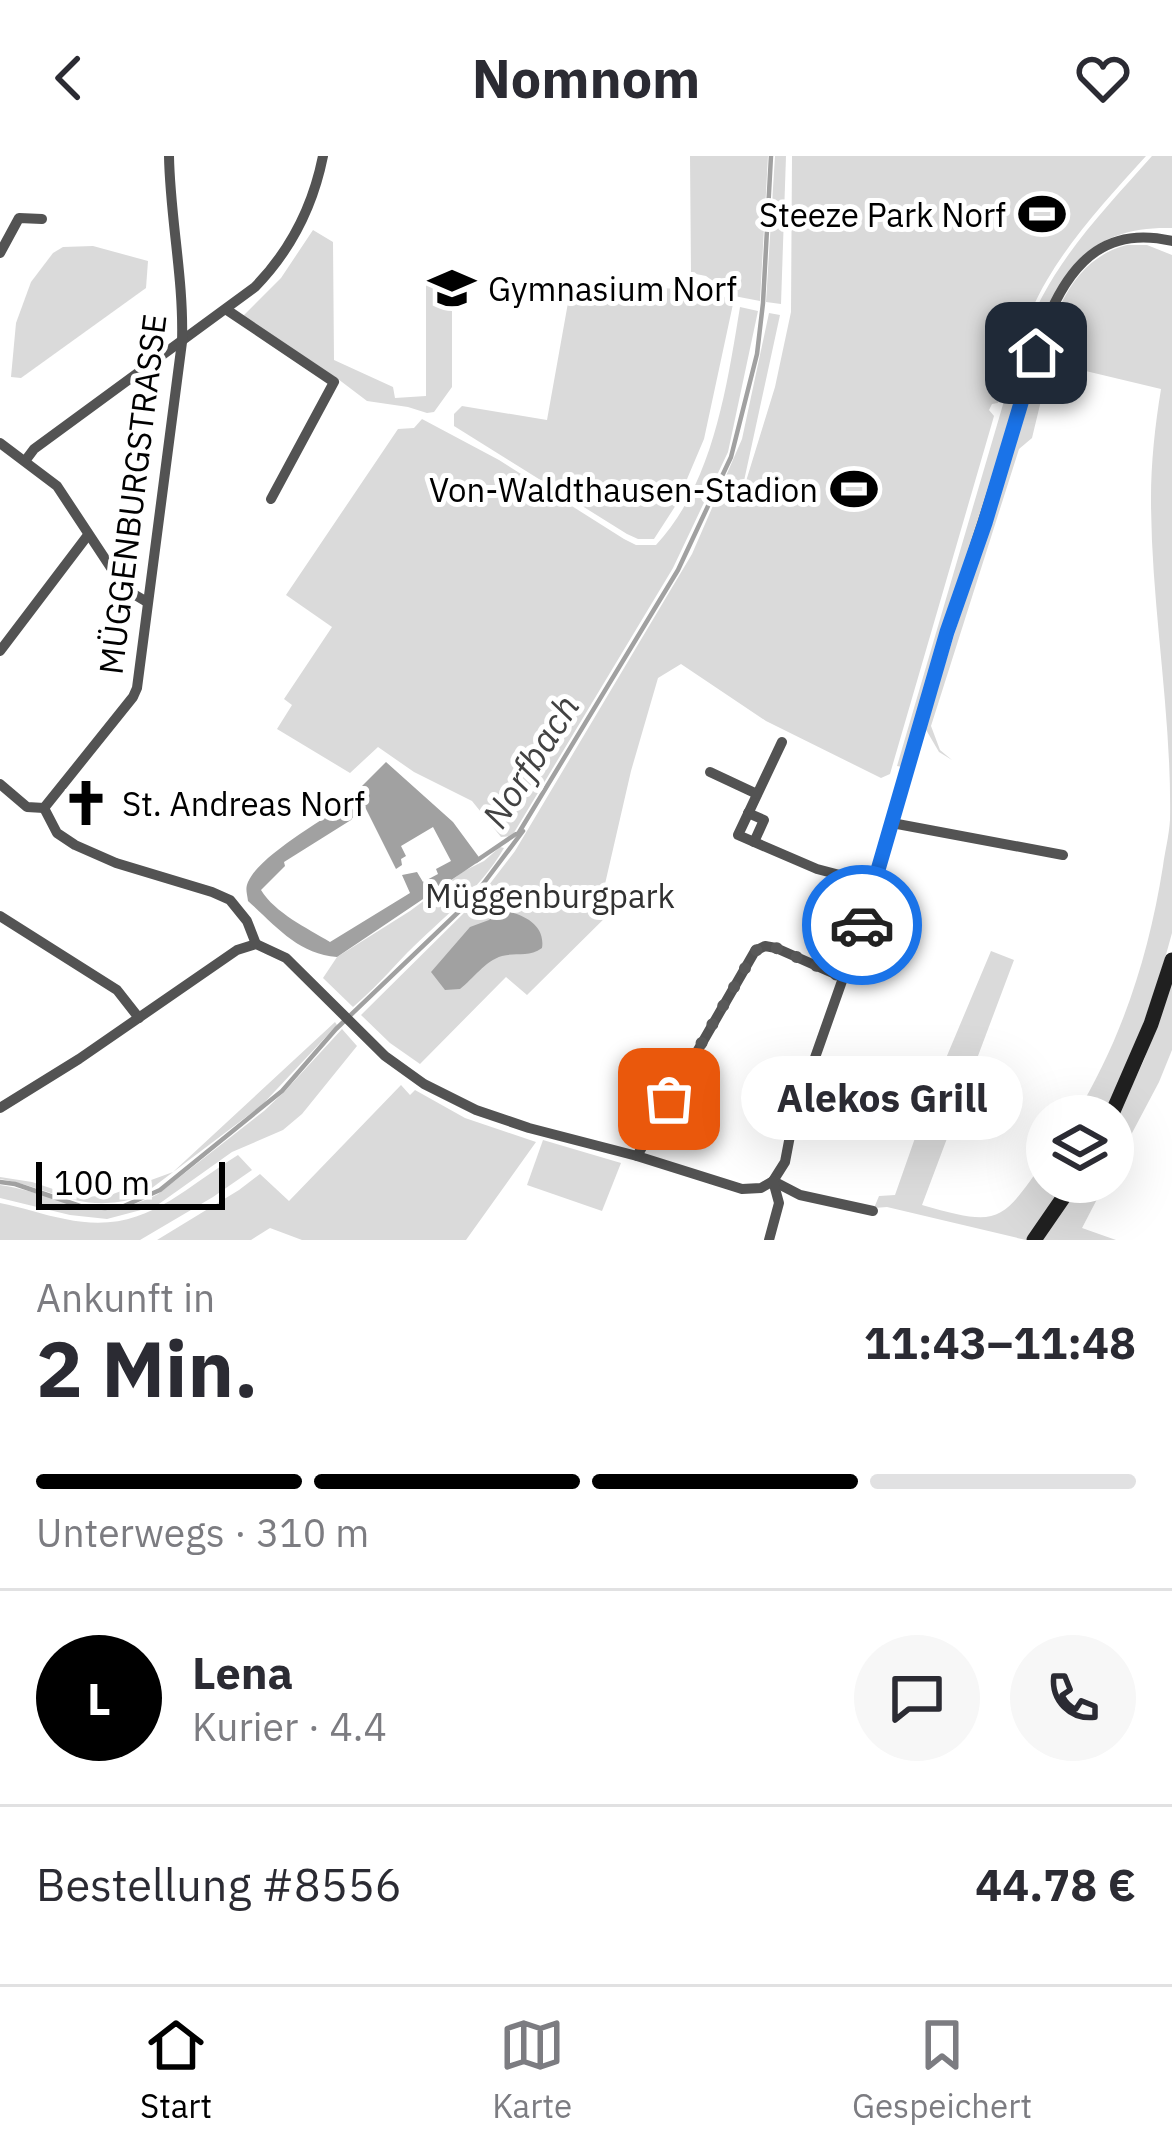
<!DOCTYPE html>
<html lang="de">
<head>
<meta charset="utf-8">
<style>
  body { margin:0; font-family:"IBM Plex Sans",sans-serif; background:#f7f7f7; color:#2b2b33; height:100vh; display:flex; flex-direction:column; font-size:45px; white-space:nowrap }
  * { box-sizing:border-box; margin:0 }
  p { font-size:39px; color:#7c7c81 }
  .icon { flex:none; width:66px; height:66px; fill:none; stroke:currentColor; stroke-width:2; stroke-linecap:round; stroke-linejoin:round }
  .map { position:relative; height:1084px; overflow:hidden }
  .panel { display:flex; flex-direction:column; background:#fff; flex:1 }
  .panel>* { flex:none }
  .fabs { position:absolute; left:1026px; top:939px; display:grid; gap:24px }
  .fabs a { display:grid; place-items:center; width:108px; height:108px; border-radius:50%; background:#fff; box-shadow:0 12px 48px #0002; font-size:60px }
  .scale { position:absolute; left:36px; bottom:30px; width:189px; box-sizing:border-box; padding-left:12px; border:6px solid #000; border-top:0; font-size:33px; line-height:42px; white-space:nowrap; color:#000; -webkit-text-stroke:9px #fff; paint-order:stroke }
  .pin { position:absolute; display:grid; place-items:center; width:102px; height:102px; color:#fff; margin:-51px; border-radius:24px; box-shadow:0 6px 18px #0006 }
  .courier { position:absolute; display:grid; place-items:center; width:120px; height:120px; margin:-60px; border:9px solid #1a73e8; border-radius:50%; background:#fff; color:#222; box-shadow:0 3px 15px #0007 }
  .bubble { position:absolute; height:84px; border-radius:42px; background:#fff; box-shadow:0 12px 48px #0002; font-size:39px; font-weight:800; line-height:84px; text-align:center }
  .head em { font-style:normal; font-weight:800 }
  .head div { display:flex; flex-direction:column-reverse }
  .head { display:flex; align-items:center; justify-content:space-between; height:204px; padding:0 36px }
  h1 { font-size:78px; font-weight:800; line-height:90px }
  .bar { display:grid; grid-template-columns:repeat(4,1fr); gap:18px 12px; align-content:center; height:144px; padding:0 36px }
  .bar i { height:15px; border-radius:9px; background:#e1e1e2 }
  .bar .active { background:#000 }
  .bar p { grid-column:span 4 }
  .line { display:flex; align-items:center; gap:30px; padding:0 36px; border-top:3px solid #e1e1e2 }
  .line div { flex:1 }
  .round { display:grid; place-items:center; flex:none; width:126px; height:126px; border-radius:63px; background:#f7f7f7 }
  header { display:flex; justify-content:space-between; align-items:center; height:156px; padding:0 36px; background:#fff; font-size:54px; font-weight:800 }
  .tab-bar { display:flex; justify-content:space-around; align-items:center; height:168px; border-top:3px solid #e1e1e2; background:#fff; font-size:33px; color:#7c7c81 }
  .tab-bar a { display:grid; justify-items:center; gap:6px }
  .tab-bar .active { color:#000 }
  .map>svg:first-child { display:block }
  .green { fill:#dadada }
  .water { fill:#a1a1a1 }
  .lines { fill:none; stroke-linecap:round; stroke-linejoin:round }
  .stream { stroke:#a1a1a1; stroke-width:4.5 }
  .minor { stroke:#535353; stroke-width:10 }
  .secondary { stroke:#202020; stroke-width:15 }
  .done { stroke:#595959; stroke-width:12; stroke-dasharray:0 21.6 }
  .route { stroke:#1a73e8; stroke-width:15 }
  .labels { text-anchor:middle; dominant-baseline:central; stroke-width:10; stroke-linejoin:round; paint-order:stroke }
  .poi-label { font-size:33px; fill:#000; stroke:#fff; text-anchor:end }
  .street-label { font-size:33px; fill:#000; stroke:#fff }
  .park-label { font-size:33px; fill:#313131; stroke:#fff }
  .water-label { font-size:36px; font-style:italic; fill:#424242; stroke:#fff }
</style>
</head>
<body>
<header><svg class="icon" aria-label="back" viewBox="0 0 24 24"><path d="M15 5l-7 7 7 7"/></svg>Nomnom<svg class="icon" aria-label="heart" viewBox="0 0 24 24"><path d="M12 20l-8-8c-3-5 5-10 8-4 3-6 11-1 8 4z"/></svg></header>
<div class="map">
<svg width="1172" height="1084" viewBox="0 0 1172 1084">
  <rect width="100%" height="100%" fill="#fff"/>
  <g class="green">
    <polygon points="690,0 768,0 760,145 734,140 706,120 691,117"/>
    <polygon points="775,0 786,0 781,148 766,146"/>
    <path d="M792,0H1146C1111,39 1074,78 1047,124C1031,151 1021,180 1010,209L1004,210L1000,223L1004,225L998,247L992,248L989,254L994,260L992,267L890,618L881,622L766,565L681,508L658,522L631,615L605,728L621,746L527,839L506,821L420,908L390,887L361,859L479,742L515,695L692,398L742,283L769,157L780,159L739,348L775,231L791,156Z"/>
    <path d="M1152,0H1172V72C1097,70 1064,106 1039,173C1033,189 1031,203 1014,211C1022,187 1030,163 1042,141C1070,88 1113,44 1152,0Z"/>
    <polygon points="313,74 333,86 334,204 393,231 395,242 426,240 426,129 457,128 463,133 463,146 455,147 452,151 452,231 434,256 427,257 408,251 367,245 338,223 243,160 281,122"/>
    <path d="M1127,89H1147L1172,99V777C1155,841 1132,900 1105,960H1075C1122,883 1149,799 1163,710C1165,695 1169,680 1170,664C1172,557 1151,450 1151,343C1151,306 1155,270 1161,233L1048,206L1045,213L1038,210C1054,160 1071,103 1127,89Z"/>
    <polygon points="93,90 148,105 146,132 21,222 11,221 16,167 31,126 53,97 63,91"/>
    <polygon points="691,122 706,126 733,148 704,283 676,349 654,383 638,383 627,378 454,270 454,258 462,250 547,264 571,130 690,133"/>
    <path d="M740,151L758,155L728,296L673,412L512,680L501,681L472,645L414,616L378,591L350,617L277,573L292,549L284,543L332,471L286,439L398,273L414,272L422,263L499,304L624,383L636,389H656C713,328 727,230 740,151Z"/>
    <polygon points="1033,227 1044,232 1032,282 1019,293 931,570 940,594 952,604 939,596 925,572"/>
    <polygon points="1009,228 1015,242 1011,264 951,448 902,611 897,610"/>
    <path d="M500,691L504,692C480,734 441,763 407,797C389,816 373,834 353,851L323,822L337,801L410,755L464,715L484,705Z"/>
    <path d="M991,795L1014,804L922,1049C1002,1072 1001,1066 1047,1001V1026H1067L1026,1084L887,1051L874,1052L879,1040L895,1039L928,945Z"/>
    <polygon points="1172,826 1172,894 1159,926 1113,1013 1113,971 1144,904"/>
    <path d="M335,866L337,869L262,949L140,1041C80,1059 57,1033 0,1023V1021L32,1026L80,1042L113,1038L173,1016Z"/>
    <path d="M342,873L357,890L302,958L283,974L232,996L156,1050L107,1063L70,1059L0,1042V1029C62,1038 93,1071 158,1038L264,955L285,935Z"/>
    <polygon points="401,929 410,939 415,934 465,962 536,986 466,1084 302,1084 270,1072 251,1084 157,1084 239,1034 260,1018 289,1045"/>
    <polygon points="543,984 621,1007 602,1055 527,1029"/>
    <path d="M238,999L252,1014L213,1041L140,1084H0V1047C22,1051 43,1059 65,1063C143,1080 178,1036 238,999Z"/>
    <polygon points="1082,1026 1106,1026 1082,1072 1116,1084 1042,1084"/>
  </g>
  <g class="water">
    <path d="M386,606L453,666L481,704L337,801C298,798 276,770 248,745C247,737 245,733 248,726C259,700 323,664 347,647L356,657L351,664L284,706L285,710L261,734C275,757 307,772 330,786L410,737L402,719L417,716L423,726L438,718L436,713L451,705L433,671L401,690L406,700L401,703L402,709L396,713L366,653L355,637Z"/>
    <path d="M498,754C519,756 546,767 542,792C528,802 517,796 502,800C485,805 473,823 460,833L445,834L431,816L470,771L489,764Z"/>
  </g>
  <g class="lines">
    <g class="stream">
      <polyline points="476,705 516,678"/>
      <polyline points="0,1026 15,1028 80,1050 105,1052 124,1050 160,1034 282,935 336,873 471,744 523,675 518,678 678,414 731,301 757,198 763,147 771,0"/>
    </g>
    <g class="minor">
      <polyline points="0,97 19,62 42,63"/>
      <polyline points="227,154 334,226 271,343"/>
      <polyline points="0,287 57,330 125,433 147,446"/>
      <path d="M25,305L34,293L255,131C290,95 313,50 323,0"/>
      <polyline points="0,495 88,379"/>
      <polyline points="782,586 738,679 817,713 874,728"/>
      <polyline points="710,616 757,638"/>
      <polyline points="0,628 27,651 44,652"/>
      <path d="M44,652L133,541L137,532L182,186C184,123 170,62 169,0"/>
      <polyline points="44,652 57,677 75,689 116,707 212,736 230,744 247,765 256,788"/>
      <polyline points="748,657 764,664 754,686"/>
      <polyline points="892,667 1063,699"/>
      <polyline points="0,760 117,834 139,862"/>
      <path d="M256,788L286,802L385,900L424,928L476,954L529,972L637,1000L742,1033L761,1032L773,1025L785,1006L793,964L860,774L947,476L1050,157C1074,103 1109,70 1172,85"/>
      <polyline points="0,952 79,903 237,794 256,788"/>
      <polyline points="637,1000 755,795 765,790 776,792 844,822"/>
      <polyline points="773,1025 800,1039 873,1055"/>
      <polyline points="769,1084 779,1047 773,1025"/>
    </g>
    <g class="secondary">
      <polyline points="1111,960 1151,868 1172,804"/>
      <polyline points="1034,1084 1074,1026"/>
    </g>
  </g>
  <g class="lines">
    <polyline class="done" points="669,943 755,795 765,790 776,792 844,822 862,769"/>
    <polyline class="route" points="862,769 947,476 985,367 1036,197"/>
  </g>
  <defs>
    <symbol id="stadium-bare" viewBox="-9 -9 18 18"><path d="M0-5a6.5 5 0 1 0 0 10a6.5 5 0 1 0 0-10ZM-3.5-1.8h7v3.6h-7Z" fill="#000" stroke="#fff" stroke-width="2.5" paint-order="stroke"/></symbol>
    <symbol id="school-bare" viewBox="-9 -9 18 18"><path d="M0-5L7-2L0 1L-7-2ZM-4 1L0 2.5L4 1V4Q0 6-4 4Z" fill="#000" stroke="#fff" stroke-width="2.5" paint-order="stroke"/></symbol>
    <symbol id="church-bare" viewBox="-9 -9 18 18"><path d="M-1.2-6h2.4v3.5h3.3v2.4h-3.3V6h-2.4V-.1h-3.3v-2.4h3.3Z" fill="#000" stroke="#fff" stroke-width="2.5" paint-order="stroke"/></symbol>
  </defs>
  <g fill-rule="evenodd">
    <use href="#stadium-bare" x="1009" y="25" width="66" height="66"/>
    <use href="#school-bare" x="419" y="99" width="66" height="66"/>
    <use href="#stadium-bare" x="821" y="300" width="66" height="66"/>
    <use href="#church-bare" x="53" y="614" width="66" height="66"/>
  </g>
  <g class="labels">
    <g class="poi-label">
      <text x="1006" y="58">Steeze Park Norf</text>
      <text x="488" y="132" text-anchor="start">Gymnasium Norf</text>
      <text x="818" y="333">Von-Waldthausen-Stadion</text>
      <text x="122" y="647" text-anchor="start">St. Andreas Norf</text>
    </g>
    <g class="street-label">
      <text transform="translate(132 338) rotate(-83)">MÜGGENBURGSTRASSE</text>
    </g>
    <g class="park-label">
      <text x="550" y="739">Müggenburgpark</text>
    </g>
    <g class="water-label">
      <text transform="translate(530 605) rotate(-58)">Norfbach</text>
    </g>
  </g>
</svg>
<div class="fabs">
<a><svg class="icon" aria-label="layers" viewBox="0 0 24 24"><path d="M12 4l9 5-9 5-9-5zM3 14l9 5 9-5"/></svg></a>
</div>
<div class="scale">100 m</div>
<div class="pin" style="left:669px;top:943px;background:#ea580c"><svg class="icon" aria-label="bag" viewBox="0 0 24 24"><path d="M5 8h14l-1 12H6zM9 8a3 3 0 0 1 6 0"/></svg></div>
<div class="pin" style="left:1036px;top:197px;background:#1f2937"><svg class="icon" aria-label="home" viewBox="0 0 24 24"><path d="M3 11l9-7 9 7M6 9v11h12V9"/></svg></div>
<div class="courier" style="left:862px;top:769px"><svg class="icon" aria-label="car" viewBox="0 0 24 24"><path d="M5 17H2v-5l4-1 3-4h7l3 4 3 1v5h-3M9 17h6M6 11h13"/><circle cx="7" cy="17" r="2"/><circle cx="17" cy="17" r="2"/></svg></div>
<div class="bubble" style="left:741px;top:900px;width:282px">Alekos Grill</div>
</div>
<section class="panel">
<div class="head"><div><h1>2 Min.</h1><p>Ankunft in</p></div><em>11:43–11:48</em></div>
<div class="bar"><i class="active"></i><i class="active"></i><i class="active"></i><i></i><p>Unterwegs · 310 m</p></div>
<div class="line" style="height:216px"><b class="round" style="background:#000;color:#fff">L</b><div><b>Lena</b><p>Kurier · 4.4</p></div><a class="round"><svg class="icon" aria-label="chat" viewBox="0 0 24 24"><path d="M4 5h16v11H9l-5 4z"/></svg></a><a class="round"><svg class="icon" aria-label="phone" viewBox="0 0 24 24"><path d="M5 4h4l2 5-3 2q2 4 5 5l2-3 5 2v4C11 20 4 13 5 4z"/></svg></a></div>
<div class="line" style="height:156px"><div>Bestellung #8556</div><b>44.78 €</b></div>
</section>
<nav class="tab-bar">
<a class="active"><svg class="icon" aria-label="home" viewBox="0 0 24 24"><path d="M3 11l9-7 9 7M6 9v11h12V9"/></svg>Start</a>
<a><svg class="icon" aria-label="map" viewBox="0 0 24 24"><path d="M3 6l6-2 6 2 6-2v14l-6 2-6-2-6 2zM9 4v14M15 6v14"/></svg>Karte</a>
<a><svg class="icon" aria-label="saved" viewBox="0 0 24 24"><path d="M7 4h10v16l-5-4-5 4z"/></svg>Gespeichert</a>
</nav>
</body>
</html>
